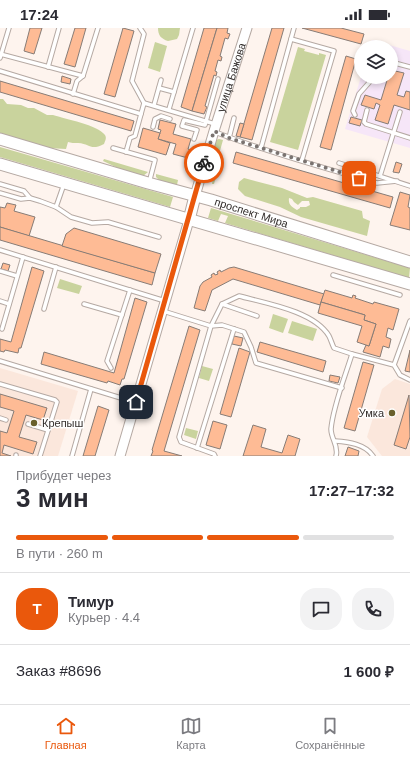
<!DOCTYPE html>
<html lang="ru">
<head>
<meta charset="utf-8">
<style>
  body { margin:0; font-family:Arial,sans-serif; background:#f2f2f3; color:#2b2b33; height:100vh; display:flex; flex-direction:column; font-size:15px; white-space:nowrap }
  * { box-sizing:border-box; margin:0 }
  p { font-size:13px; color:#7c7c81 }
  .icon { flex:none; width:22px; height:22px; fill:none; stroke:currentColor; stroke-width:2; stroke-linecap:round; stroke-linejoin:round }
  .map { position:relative; height:428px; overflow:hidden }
  .panel { display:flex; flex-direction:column; background:#fff; flex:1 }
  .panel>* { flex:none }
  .tools { position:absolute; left:354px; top:12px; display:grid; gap:8px }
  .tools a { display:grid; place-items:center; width:44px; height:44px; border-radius:50%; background:#fff; box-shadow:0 2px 6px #0003; font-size:20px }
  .pin { position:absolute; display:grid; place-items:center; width:34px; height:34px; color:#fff; margin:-17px; border-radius:8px; box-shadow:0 2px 6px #0006 }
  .courier { position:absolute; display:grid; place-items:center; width:40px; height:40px; margin:-20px; border:3px solid #ea580c; border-radius:50%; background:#fff; color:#222; box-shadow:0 1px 5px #0007 }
  .overview em { font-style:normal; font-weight:600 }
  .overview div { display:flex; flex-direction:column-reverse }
  .overview { display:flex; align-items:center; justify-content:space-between; height:68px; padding:0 16px }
  h1 { font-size:26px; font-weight:600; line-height:30px }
  .bar { display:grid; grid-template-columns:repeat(4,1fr); gap:6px 4px; align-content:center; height:48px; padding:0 16px }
  .bar i { height:5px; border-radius:3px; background:#e1e1e2 }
  .bar .active { background:#ea580c }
  .bar p { grid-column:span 4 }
  .line { display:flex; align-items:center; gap:10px; padding:0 16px; border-top:1px solid #e1e1e2 }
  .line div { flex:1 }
  .round { display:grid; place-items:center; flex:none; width:42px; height:42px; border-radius:16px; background:#f2f2f3 }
  .status { display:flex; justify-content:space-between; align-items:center; height:28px; padding:0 20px; background:#fff; direction:ltr }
  .status svg { height:11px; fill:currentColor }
  .tabs { display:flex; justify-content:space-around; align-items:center; height:56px; border-top:1px solid #e1e1e2; background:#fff; font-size:11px; color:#7c7c81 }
  .tabs a { display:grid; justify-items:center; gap:2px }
  .tabs .active { color:#ea580c }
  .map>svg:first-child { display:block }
  .built { fill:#fbe7dc }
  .medical { fill:#f6e6f8 }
  .green { fill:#c9d39d; fill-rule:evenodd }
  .building { fill:#febb95; stroke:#877c76 }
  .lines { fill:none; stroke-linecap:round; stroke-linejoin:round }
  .service-casing { stroke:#b5a9a3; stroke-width:5.5 }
  .tertiary-casing { stroke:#b5a9a3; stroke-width:11 }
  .primary-casing { stroke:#b5a9a3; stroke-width:13 }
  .service { stroke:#fff; stroke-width:3.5 }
  .tertiary { stroke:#fff; stroke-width:9 }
  .primary { stroke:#fff; stroke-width:11 }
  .done { stroke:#7a7370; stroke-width:4; stroke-dasharray:0 7.2 }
  .route { stroke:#ea580c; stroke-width:5 }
  .poi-dot { fill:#69602c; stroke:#fff; stroke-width:1.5 }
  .labels { text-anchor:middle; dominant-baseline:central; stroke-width:3; stroke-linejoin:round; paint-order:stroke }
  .street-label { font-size:11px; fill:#332e2c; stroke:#fff }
  .poi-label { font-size:11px; fill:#332e2c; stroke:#fff; text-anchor:end }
</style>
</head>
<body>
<div class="status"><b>17:24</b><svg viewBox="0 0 49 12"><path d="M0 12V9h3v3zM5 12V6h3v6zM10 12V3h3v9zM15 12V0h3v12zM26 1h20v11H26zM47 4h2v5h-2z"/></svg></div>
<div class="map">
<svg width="410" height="428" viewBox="0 0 410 428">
  <rect width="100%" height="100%" fill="#fef4ee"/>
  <g class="built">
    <polygon points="0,340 78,363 58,428 0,428"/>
    <polygon points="395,351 410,356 410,428 382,428 367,409 382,361"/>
  </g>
  <polygon class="medical" points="372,12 410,23 410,120 345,101 361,49 391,49 391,19 370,19"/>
  <g class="green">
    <path d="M158,0H180L179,7L177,11L168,13C161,11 158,7 158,0Z"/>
    <polygon points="155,14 167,18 160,44 148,40"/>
    <polygon points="298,19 305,21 304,23 319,27 319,25 326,27 298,122 270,114"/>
    <path d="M0,71H3L7,76L21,77L28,80H34L47,87H53C65,91 98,97 105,107C107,110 105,113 104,116C90,123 91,116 78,115C74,115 71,115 68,114L66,121L48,120L0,106Z"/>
    <polygon points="219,111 223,112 216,137 219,138 214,156 212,156 213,150 207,148 206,155 205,151 216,112"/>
    <polygon points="0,119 173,169 170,179 0,129"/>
    <polygon points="104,131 148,144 143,148 120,141 103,133"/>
    <polygon points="156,146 178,152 177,157 159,152 156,149"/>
    <path d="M244,150L282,160L307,170L313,169L362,183L363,190L370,193L367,208L301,189L280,179L245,168L238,161L239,154ZM289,170L292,171L294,174L298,177L302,173H309L310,177L306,179H300V180L297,182C292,179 288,177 289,170Z"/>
    <polygon points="211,180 410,240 409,250 225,195 228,188 221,186 218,193 208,190"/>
    <polygon points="60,251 82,258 79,266 57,260"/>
    <polygon points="273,286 288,291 283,305 269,300"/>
    <polygon points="292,293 317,301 313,313 288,305"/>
    <polygon points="202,338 213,341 209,353 199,350"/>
    <polygon points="186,400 198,403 196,411 184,407"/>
  </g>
  <g class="building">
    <polygon points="30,0 42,0 34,26 24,23"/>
    <polygon points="75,0 86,0 75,39 64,36"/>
    <polygon points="123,0 134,3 115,69 104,66"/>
    <polygon points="204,0 217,0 192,83 181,79"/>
    <polygon points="217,0 228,0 227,5 230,6 228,11 225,10 220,28 222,29 221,33 218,32 215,43 217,44 216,48 214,47 205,78 207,79 204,86 192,83"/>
    <polygon points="272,0 284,0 252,112 240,109"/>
    <polygon points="302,0 341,0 364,6 361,16"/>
    <polygon points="346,28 356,31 331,122 320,119"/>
    <polygon points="391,42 404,45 397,67 404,69 406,63 410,64 410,82 394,77 388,96 375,92 380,77 376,75 374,81 361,77 365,67 381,72 388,49 391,49"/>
    <polygon points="62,48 71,51 70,56 61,54"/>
    <polygon points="0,53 134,93 131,103 0,64"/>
    <polygon points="351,89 362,92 360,98 349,95"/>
    <polygon points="160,92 176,96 173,106 191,111 188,121 190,122 188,130 173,126 176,116 158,111 161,102 158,101"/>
    <polygon points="240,95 244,96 240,109 236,108"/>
    <polygon points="143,100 160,105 158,111 170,115 166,127 138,119"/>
    <polygon points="236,124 393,169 390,180 233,135"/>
    <polygon points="396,134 402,136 399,145 393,144"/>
    <polygon points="400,164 410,167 408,179 410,180 410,202 390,197"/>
    <polygon points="7,175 16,177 14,183 35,189 29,208 0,199 0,179 5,180"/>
    <polygon points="0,199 155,245 152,257 0,212"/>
    <polygon points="74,200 161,226 155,245 62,218 66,206"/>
    <polygon points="3,235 10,237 8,243 1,241"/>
    <polygon points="32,239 44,243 21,320 19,320 18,325 5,322 4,324 0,323 0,311 11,314"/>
    <polygon points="234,239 324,266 320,277 233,251 212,262 205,283 194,280 200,258 203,254 212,249 211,247 214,245 215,247 218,246 217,244 220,242 221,244 229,240"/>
    <polygon points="325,262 352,270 353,267 356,268 355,270 373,276 374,274 399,281 393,302 388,300 386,309 391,311 389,320 383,318 380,329 363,324 366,317 369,318 376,296 364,292 365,287 321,274"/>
    <polygon points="135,270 147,274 124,351 122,351 120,357 108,353 107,355 41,336 44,324 114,345"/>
    <polygon points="321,274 365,287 364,292 376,296 369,318 357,314 362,298 318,285"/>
    <polygon points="189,298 200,302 164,423 182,428 151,428 153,423 152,422"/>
    <polygon points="234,308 243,310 241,318 232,316"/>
    <polygon points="260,314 326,333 323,344 257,324"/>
    <polygon points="239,320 250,324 231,389 220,386"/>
    <polygon points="410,322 410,344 405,343"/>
    <polygon points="363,334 374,337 355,403 344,400"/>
    <polygon points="330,347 340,349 338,355 329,353"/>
    <polygon points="0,366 47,380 43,392 26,387 19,409 37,414 33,426 4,417 2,425 11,428 0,428 0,403 7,405 14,383 0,379"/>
    <polygon points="409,367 410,409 406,421 394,417"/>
    <polygon points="98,378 109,382 95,428 83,428"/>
    <polygon points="213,393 227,397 220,421 206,417"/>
    <polygon points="253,397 266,401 261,419 282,425 288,407 300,411 295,428 243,428"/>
    <polygon points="348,419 359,423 358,428 345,428"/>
  </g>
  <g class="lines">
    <defs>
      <g id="service">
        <polyline points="140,0 144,6 132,53 144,75"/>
        <polyline points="291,11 334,23 302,132"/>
        <polyline points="0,26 83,48"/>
        <polyline points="0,30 9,0"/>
        <polyline points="391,34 410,39"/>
        <polyline points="48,39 59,0"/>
        <polyline points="0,43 141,86 144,75 215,96"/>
        <polyline points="159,60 174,64"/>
        <polyline points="73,66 77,53 83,48 98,0"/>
        <polyline points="154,77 161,52"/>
        <polyline points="169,81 193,0"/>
        <polyline points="367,82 364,94 366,96 410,110"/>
        <polyline points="355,87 353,83 359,66 374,49"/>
        <polyline points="153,99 155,91 161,88 170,91"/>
        <path d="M215,104C267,124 323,140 377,155L397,153"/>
        <polyline points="229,110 234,90"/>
        <polyline points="194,111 197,102 182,98 184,92 205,97 218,51"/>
        <polyline points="113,120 155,132 149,155"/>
        <polyline points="261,120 294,0"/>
        <polyline points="126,124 130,110 135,108 141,86"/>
        <polyline points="339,135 410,158"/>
        <polyline points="380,148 400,84"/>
        <polyline points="0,156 24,163 30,170"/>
        <polyline points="0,165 21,171 30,170 40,173 56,179 71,189 92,195 108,194 159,209"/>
        <polyline points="56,179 64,156"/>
        <polyline points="0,222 165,273"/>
        <polyline points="0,243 17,248"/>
        <polyline points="333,247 400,267"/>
        <polyline points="0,273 9,276"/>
        <polyline points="84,276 122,287"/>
        <polyline points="222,276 257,288"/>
        <polyline points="44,281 56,239"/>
        <polyline points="163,283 211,298 222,297 244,304 251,319 256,335 342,360"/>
        <polyline points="2,301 23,229"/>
        <polyline points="0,333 134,374"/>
        <polyline points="394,337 410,293"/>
        <polyline points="111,340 107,333 130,262"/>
        <polyline points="0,356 55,372 57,374 40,428"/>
        <polyline points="0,390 6,392"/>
        <polyline points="28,396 48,402"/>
        <path d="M335,413C349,414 365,416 373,428"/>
        <polyline points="197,420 234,301"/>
        <polyline points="16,428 16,427"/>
        <polyline points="72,428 91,361"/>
        <path d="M215,428L214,426L181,414L179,409L211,298L222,276L239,268C265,275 314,283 329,308C331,312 332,316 334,320L352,326L394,337L400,347L410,352"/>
        <path d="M336,428C339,418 331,411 331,401C333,378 345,349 352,326"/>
      </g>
      <g id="tertiary">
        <path id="s1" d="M195,168L214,103L247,0"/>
        <polyline points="120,428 189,192"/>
      </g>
      <g id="primary">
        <path id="s2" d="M0,111L148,155L211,172L410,234"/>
        <polyline points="0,136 410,256"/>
        <polyline points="189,192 195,168"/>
      </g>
    </defs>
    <use href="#service" class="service-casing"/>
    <use href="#tertiary" class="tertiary-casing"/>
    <use href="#primary" class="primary-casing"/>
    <use href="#service" class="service"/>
    <use href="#tertiary" class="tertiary"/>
    <use href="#primary" class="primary"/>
  </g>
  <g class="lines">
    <polyline class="done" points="204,135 214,103 229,110 359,150"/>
    <polyline class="route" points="136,374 204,135"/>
  </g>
  <g class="poi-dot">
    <circle cx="392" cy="385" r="4"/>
    <circle cx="34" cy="395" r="4"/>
  </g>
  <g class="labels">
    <g class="street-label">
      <text stroke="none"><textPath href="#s1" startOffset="124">улица Бажова</textPath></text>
      <text stroke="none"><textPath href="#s2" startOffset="262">проспект Мира</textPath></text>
    </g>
    <g class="poi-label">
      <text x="384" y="385">Умка</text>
      <text x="42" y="395" text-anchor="start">Крепыш</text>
    </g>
  </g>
</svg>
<div class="tools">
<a><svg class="icon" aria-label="layers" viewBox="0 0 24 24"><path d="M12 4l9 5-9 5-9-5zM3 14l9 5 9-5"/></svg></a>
</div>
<div class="pin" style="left:359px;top:150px;background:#ea580c"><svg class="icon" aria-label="bag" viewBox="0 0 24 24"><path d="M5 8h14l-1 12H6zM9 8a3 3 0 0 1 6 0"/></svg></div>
<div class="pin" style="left:136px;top:374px;background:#1f2937"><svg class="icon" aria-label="home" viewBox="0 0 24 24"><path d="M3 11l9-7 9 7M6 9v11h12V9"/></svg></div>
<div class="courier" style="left:204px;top:135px"><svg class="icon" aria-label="bike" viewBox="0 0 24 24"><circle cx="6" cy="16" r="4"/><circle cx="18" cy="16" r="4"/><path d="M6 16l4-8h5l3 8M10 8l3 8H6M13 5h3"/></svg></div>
</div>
<section class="panel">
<div class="overview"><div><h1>3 мин</h1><p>Прибудет через</p></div><em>17:27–17:32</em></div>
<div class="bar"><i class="active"></i><i class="active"></i><i class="active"></i><i></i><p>В пути · 260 m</p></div>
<div class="line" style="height:72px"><b class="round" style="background:#ea580c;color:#fff">Т</b><div><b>Тимур</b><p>Курьер · 4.4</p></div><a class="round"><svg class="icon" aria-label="chat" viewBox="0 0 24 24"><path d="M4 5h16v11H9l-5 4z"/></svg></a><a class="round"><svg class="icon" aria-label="phone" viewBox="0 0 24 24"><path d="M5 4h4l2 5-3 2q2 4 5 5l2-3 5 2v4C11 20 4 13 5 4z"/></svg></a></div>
<div class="line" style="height:52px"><div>Заказ #8696</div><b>1 600 ₽</b></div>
</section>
<nav class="tabs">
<a class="active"><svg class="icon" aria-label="home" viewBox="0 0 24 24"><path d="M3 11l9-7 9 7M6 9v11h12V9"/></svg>Главная</a>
<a><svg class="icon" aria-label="map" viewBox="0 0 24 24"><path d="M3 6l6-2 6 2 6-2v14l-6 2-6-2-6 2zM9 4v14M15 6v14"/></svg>Карта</a>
<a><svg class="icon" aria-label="saved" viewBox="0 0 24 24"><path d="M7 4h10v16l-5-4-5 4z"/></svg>Сохранённые</a>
</nav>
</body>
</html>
